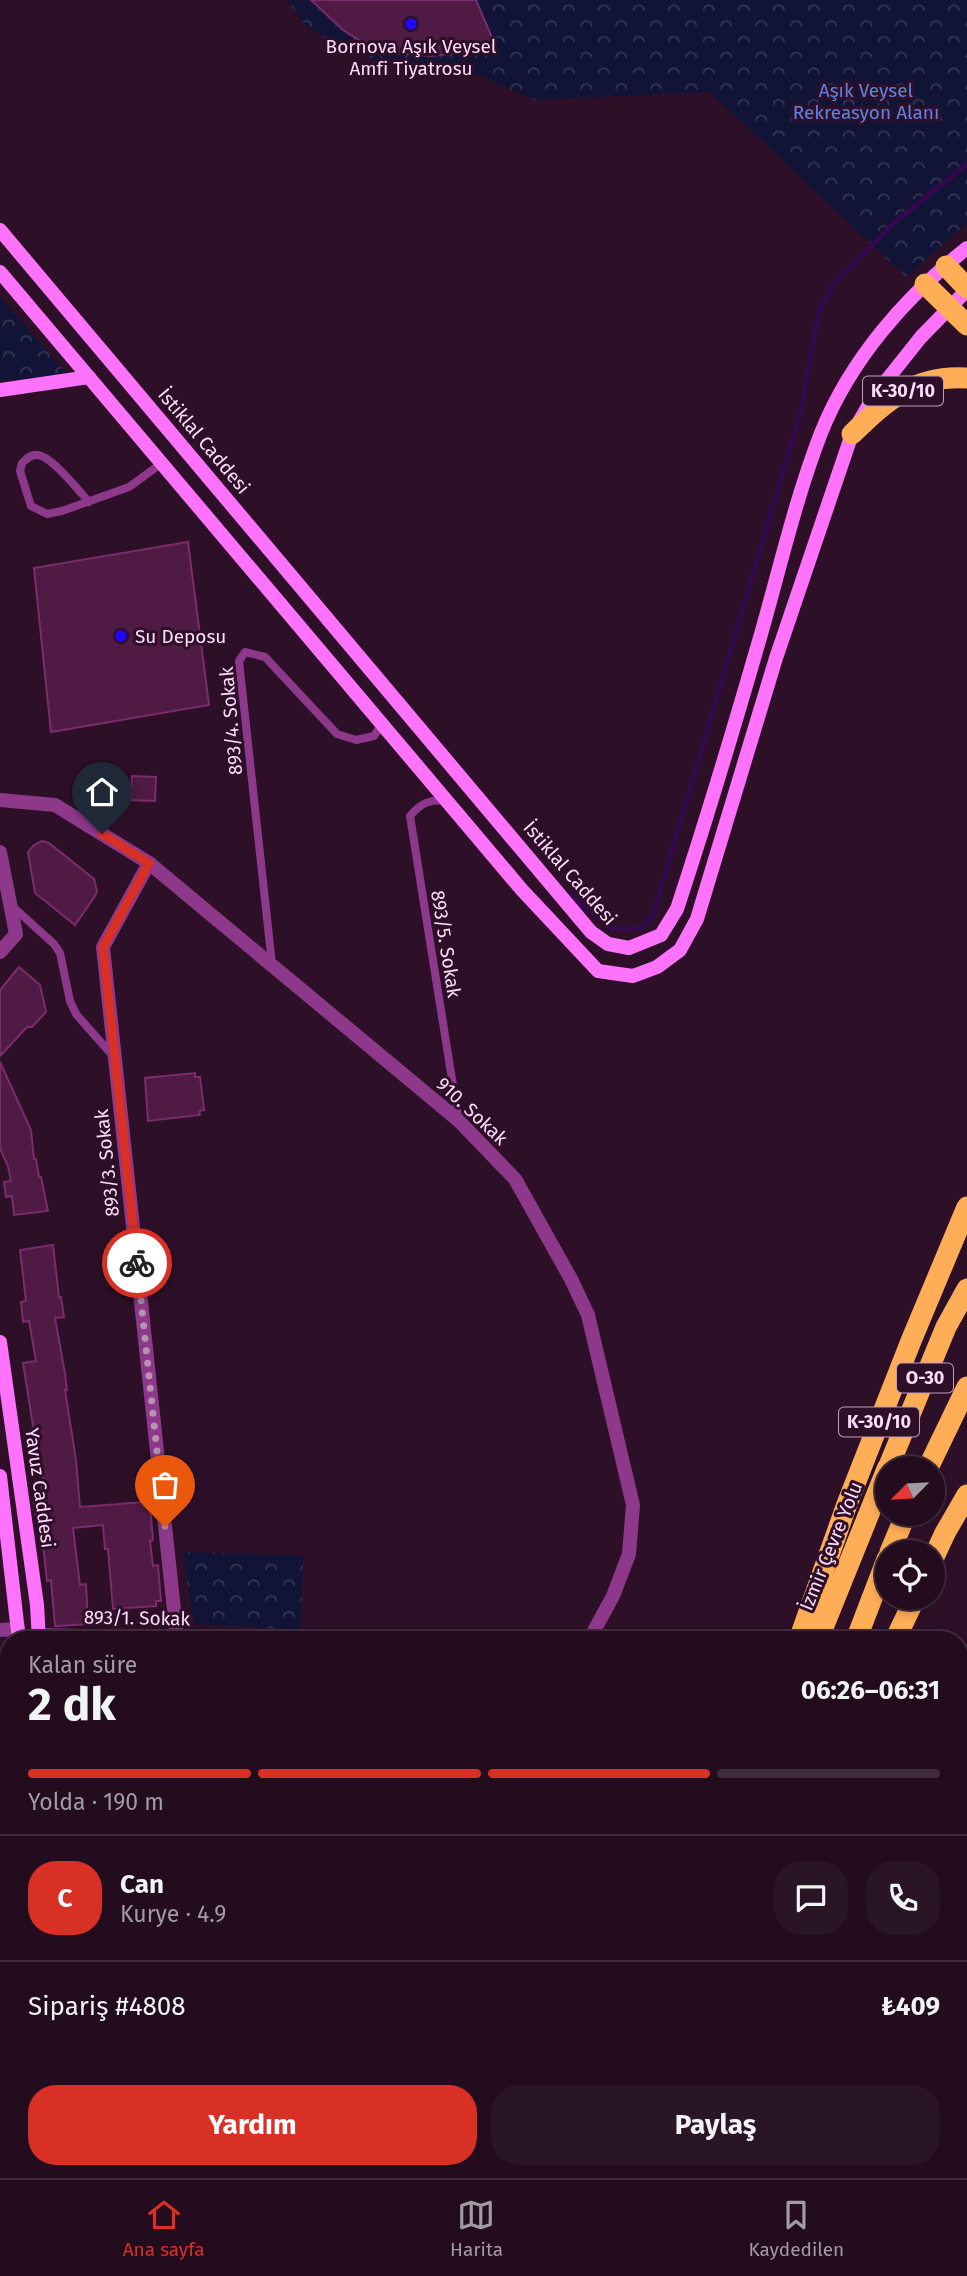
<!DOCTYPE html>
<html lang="tr">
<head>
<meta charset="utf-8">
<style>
  body { margin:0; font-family:"Fira Sans",sans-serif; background:#2a1527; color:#f1f3f6; height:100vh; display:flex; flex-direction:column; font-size:26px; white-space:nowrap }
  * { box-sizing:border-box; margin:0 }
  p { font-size:23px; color:#a29ba4 }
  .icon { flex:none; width:38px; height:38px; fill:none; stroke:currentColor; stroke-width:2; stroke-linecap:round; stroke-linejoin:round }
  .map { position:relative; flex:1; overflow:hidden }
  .side { position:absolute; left:0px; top:1631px; width:968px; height:548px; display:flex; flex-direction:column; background:#220c1e; border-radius:28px 28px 0 0; box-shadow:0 4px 10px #0003,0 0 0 2px #3f2c3c }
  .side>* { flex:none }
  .needle { width:46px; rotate:246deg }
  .controls { position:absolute; left:875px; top:1456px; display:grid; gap:14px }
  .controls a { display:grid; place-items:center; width:70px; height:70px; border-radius:50%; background:#220c1e; box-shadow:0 4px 10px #0003,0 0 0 2px #3f2c3c; font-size:35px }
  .pin { position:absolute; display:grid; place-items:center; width:60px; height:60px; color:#fff; margin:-72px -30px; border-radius:50% 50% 50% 0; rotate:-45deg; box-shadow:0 0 7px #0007 }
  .pin .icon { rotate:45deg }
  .courier { position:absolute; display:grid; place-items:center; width:70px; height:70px; margin:-35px; border:5px solid #d93025; border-radius:50%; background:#fff; color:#222; box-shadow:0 2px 9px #0007 }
  .summary em { font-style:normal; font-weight:700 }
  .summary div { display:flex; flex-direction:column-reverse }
  .summary { display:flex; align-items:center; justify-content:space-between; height:119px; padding:0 28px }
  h1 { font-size:46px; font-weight:700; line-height:52px }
  .bar { display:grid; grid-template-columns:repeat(4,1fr); gap:10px 7px; align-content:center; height:84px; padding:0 28px }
  .bar i { height:9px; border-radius:5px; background:#3f2c3c }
  .bar .selected { background:#d93025 }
  .bar p { grid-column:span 4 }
  .line { display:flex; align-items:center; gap:18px; padding:0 28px; border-top:2px solid #3f2c3c }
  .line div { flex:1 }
  .round { display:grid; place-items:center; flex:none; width:74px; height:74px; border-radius:28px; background:#2a1527 }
  .primary-button { display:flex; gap:14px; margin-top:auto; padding:14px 28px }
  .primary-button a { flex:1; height:80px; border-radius:28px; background:#d93025; color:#fff; font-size:28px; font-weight:700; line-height:80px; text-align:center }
  .primary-button a+a { background:#2a1527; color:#f1f3f6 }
  .dock { display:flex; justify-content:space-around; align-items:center; height:98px; border-top:2px solid #3f2c3c; background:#220c1e; font-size:19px; color:#a29ba4 }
  .dock a { display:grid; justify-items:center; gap:4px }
  .dock .selected { color:#d93025 }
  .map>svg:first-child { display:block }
  .park { fill:url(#park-crowns) }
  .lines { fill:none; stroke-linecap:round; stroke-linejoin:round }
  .stream { stroke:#34084e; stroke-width:5 }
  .building { fill:#4f1a44; stroke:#7c2b6d; stroke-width:2 }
  .service { stroke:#8e388b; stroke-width:8 }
  .minor { stroke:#8e388b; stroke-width:14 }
  .secondary { stroke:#ff72fc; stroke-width:14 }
  .motorway { stroke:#ffad56; stroke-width:21 }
  .done { stroke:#b694b1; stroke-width:7; stroke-dasharray:0 12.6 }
  .route { stroke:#d93025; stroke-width:9 }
  .poi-dot { fill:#1f07ff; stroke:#2d1028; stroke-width:2.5 }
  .labels { text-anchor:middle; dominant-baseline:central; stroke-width:6; stroke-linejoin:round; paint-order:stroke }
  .shield { fill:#2d1028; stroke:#c09ebc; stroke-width:2 }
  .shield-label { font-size:18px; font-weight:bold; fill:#ffdbfb }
  .poi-label { font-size:19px; fill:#ffdbfb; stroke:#2d1028 }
  .park-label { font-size:19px; fill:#5e82e8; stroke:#2d1028 }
  .street-label { font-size:19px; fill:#ffdbfb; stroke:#2d1028 }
</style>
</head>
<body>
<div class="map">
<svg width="967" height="2178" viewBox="0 0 967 2178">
  <defs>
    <pattern id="park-crowns" width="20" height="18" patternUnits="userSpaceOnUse" patternTransform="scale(1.75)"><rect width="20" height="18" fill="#121437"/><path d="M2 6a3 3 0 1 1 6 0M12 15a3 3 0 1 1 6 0" fill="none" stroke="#363655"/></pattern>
  </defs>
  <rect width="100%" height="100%" fill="#2d1028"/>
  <g class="park">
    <polygon points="287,0 967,0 967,223 906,277 710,92 534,100 479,75 389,65 344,49 306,26"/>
    <polygon points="0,297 67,374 0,381"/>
    <polygon points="183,1552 303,1555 301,1630 194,1624"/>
  </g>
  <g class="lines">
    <polyline class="stream" points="570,895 611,929 639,928 652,918 800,414 819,311 832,286 895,222 967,164"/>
  </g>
  <g class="building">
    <polygon points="311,0 476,0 493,40 468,50 450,54 431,56 394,53 359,40 343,30"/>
    <polygon points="188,542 209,705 51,732 34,568"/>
    <polygon points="132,776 156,777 155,801 131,800"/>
    <polygon points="42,841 49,843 94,879 97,891 95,896 75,925 35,893 28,852 34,845"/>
    <polygon points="19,967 40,985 46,1012 32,1027 27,1027 0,1056 0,990"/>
    <polygon points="0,1062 31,1130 34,1159 36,1159 39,1177 41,1177 48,1211 14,1215 12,1196 6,1197 4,1182 11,1181 8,1166 0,1149"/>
    <polygon points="195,1073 195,1077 200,1077 204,1110 199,1111 200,1115 148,1121 145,1078"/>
    <polygon points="53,1245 59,1297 61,1297 64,1317 55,1318 65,1374 67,1390 65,1390 76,1460 80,1507 145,1502 145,1506 150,1505 153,1540 150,1541 153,1566 158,1565 161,1601 156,1601 156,1606 113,1609 108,1549 105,1549 103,1525 73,1528 80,1585 86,1584 88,1624 58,1626 55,1626 51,1580 47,1581 40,1517 36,1518 33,1500 43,1499 41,1483 44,1482 34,1432 23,1363 36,1361 29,1321 23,1322 21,1302 26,1301 20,1250"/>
  </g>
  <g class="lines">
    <g class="service">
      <path d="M89,502C79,491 51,455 37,455C31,454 26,459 22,463L20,471L31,506L47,514L62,511L129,487L162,463"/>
      <path d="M446,801C430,799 421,803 410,816L458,1117"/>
      <polyline points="12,906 54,944 60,953 70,1001 76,1014 113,1056"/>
      <polyline points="272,964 239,661 245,652 265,657 337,734 356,740 374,736 382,724"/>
    </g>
    <g class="minor">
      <polyline points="0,800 55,805 149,863 458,1120 515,1179 571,1279 588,1315 633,1505 629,1554 613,1596 589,1640"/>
      <polyline points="0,852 16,934 0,952"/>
      <polyline points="149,863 103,947 177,1638"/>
      <polyline points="0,1630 18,1629"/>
      <polyline points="39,1635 235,1640"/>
      <polyline points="0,1957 9,1955"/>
      <polyline points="0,2156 9,2155"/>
      <polyline points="323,2178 324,2170"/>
      <polyline points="524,2178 525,2170"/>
      <polyline points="888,2178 890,2170"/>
    </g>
    <g class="secondary">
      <path d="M0,230L591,932L608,944L629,948L661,935L677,909C706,821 733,731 759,641C779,572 795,500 821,433C850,360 906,296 967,248"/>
      <polyline points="0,272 522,890 598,971 633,976 657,967 680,950 697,919 776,658 852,434 874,396 921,337 967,290"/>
      <polyline points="0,390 89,377"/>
      <polyline points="0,1342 37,1605 39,1640"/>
      <polyline points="0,1476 19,1640"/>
      <polyline points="73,2170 73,2178"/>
      <polyline points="96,2170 97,2178"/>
    </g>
    <g class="motorway">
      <polyline points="946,266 967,288"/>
      <polyline points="925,284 967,325"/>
      <path d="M852,434C886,401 915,374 967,378"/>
      <polyline points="888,1468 946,1327 967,1289"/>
      <polyline points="928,1468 967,1387"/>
      <polyline points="890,1552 906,1514"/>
      <polyline points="933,1559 945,1533 967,1495"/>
      <polyline points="799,1640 847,1504 911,1341 967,1207"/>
      <polyline points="818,1640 887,1469"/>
      <polyline points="856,1640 887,1559"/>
      <polyline points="895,1640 915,1598"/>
      <polyline points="673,2178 674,2170"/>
      <polyline points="716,2178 717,2170"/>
    </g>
  </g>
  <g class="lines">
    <polyline class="done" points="137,1263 165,1527"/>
    <polyline class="route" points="102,834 149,863 103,947 137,1263"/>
  </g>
  <g class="poi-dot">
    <circle cx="411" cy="24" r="7"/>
    <circle cx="121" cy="636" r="7"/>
  </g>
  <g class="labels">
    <g class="shield">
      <rect x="863" y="376.5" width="80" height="29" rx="5"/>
      <rect x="897" y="1363.5" width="56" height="29" rx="5"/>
      <rect x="839" y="1407.5" width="80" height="29" rx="5"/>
    </g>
    <g class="shield-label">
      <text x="903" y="391">K-30/10</text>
      <text x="925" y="1378">O-30</text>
      <text x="879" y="1422">K-30/10</text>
    </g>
    <g class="poi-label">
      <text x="411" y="46">Bornova Aşık Veysel<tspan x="411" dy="22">Amfi Tiyatrosu</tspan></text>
      <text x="135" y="636" text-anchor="start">Su Deposu</text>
    </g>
    <g class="park-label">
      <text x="866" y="90">Aşık Veysel<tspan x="866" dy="22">Rekreasyon Alanı</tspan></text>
    </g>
    <g class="street-label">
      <text transform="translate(204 441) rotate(50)">İstiklal Caddesi</text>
      <text transform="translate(231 721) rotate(-95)">893/4. Sokak</text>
      <text transform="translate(570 873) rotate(49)">İstiklal Caddesi</text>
      <text transform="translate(446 944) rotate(81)">893/5. Sokak</text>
      <text transform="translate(472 1111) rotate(43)">910. Sokak</text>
      <text transform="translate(107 1163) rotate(-96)">893/3. Sokak</text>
      <text transform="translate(40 1488) rotate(82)">Yavuz Caddesi</text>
      <text transform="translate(831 1546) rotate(-68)">İzmir Çevre Yolu</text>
      <text transform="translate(137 1618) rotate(1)">893/1. Sokak</text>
    </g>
  </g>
</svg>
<div class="controls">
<a><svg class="needle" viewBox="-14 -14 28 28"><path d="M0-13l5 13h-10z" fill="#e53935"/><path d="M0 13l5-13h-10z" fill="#a29ba4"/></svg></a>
<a><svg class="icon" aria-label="locate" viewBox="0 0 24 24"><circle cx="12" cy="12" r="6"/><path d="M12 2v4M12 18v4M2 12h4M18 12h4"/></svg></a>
</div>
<div class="pin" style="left:165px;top:1527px;background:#ea580c"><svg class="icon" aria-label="bag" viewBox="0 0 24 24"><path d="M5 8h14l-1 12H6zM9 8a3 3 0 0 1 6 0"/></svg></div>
<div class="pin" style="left:102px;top:834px;background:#1f2937"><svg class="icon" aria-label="home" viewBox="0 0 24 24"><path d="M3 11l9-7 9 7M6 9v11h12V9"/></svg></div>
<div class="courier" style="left:137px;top:1263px"><svg class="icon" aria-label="bike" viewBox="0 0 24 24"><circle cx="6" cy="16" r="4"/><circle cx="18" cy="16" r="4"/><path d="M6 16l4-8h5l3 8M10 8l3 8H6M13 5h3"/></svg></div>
<section class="side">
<div class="summary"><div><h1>2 dk</h1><p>Kalan süre</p></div><em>06:26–06:31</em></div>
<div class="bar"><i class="selected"></i><i class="selected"></i><i class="selected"></i><i></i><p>Yolda · 190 m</p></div>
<div class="line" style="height:126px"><b class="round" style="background:#d93025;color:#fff">C</b><div><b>Can</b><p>Kurye · 4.9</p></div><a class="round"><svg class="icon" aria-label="chat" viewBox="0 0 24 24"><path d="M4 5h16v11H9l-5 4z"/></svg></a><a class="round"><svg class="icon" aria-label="phone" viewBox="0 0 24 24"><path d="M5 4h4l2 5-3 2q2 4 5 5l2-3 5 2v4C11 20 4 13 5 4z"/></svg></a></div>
<div class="line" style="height:91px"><div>Sipariş #4808</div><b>₺409</b></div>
<div class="primary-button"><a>Yardım</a><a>Paylaş</a></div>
</section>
</div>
<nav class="dock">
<a class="selected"><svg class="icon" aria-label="home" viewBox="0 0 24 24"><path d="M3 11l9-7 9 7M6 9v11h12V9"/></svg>Ana sayfa</a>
<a><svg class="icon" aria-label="map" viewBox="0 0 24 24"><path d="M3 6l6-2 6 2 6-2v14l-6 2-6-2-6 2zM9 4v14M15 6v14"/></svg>Harita</a>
<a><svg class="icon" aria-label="saved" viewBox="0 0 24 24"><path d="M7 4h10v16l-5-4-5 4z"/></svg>Kaydedilen</a>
</nav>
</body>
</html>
